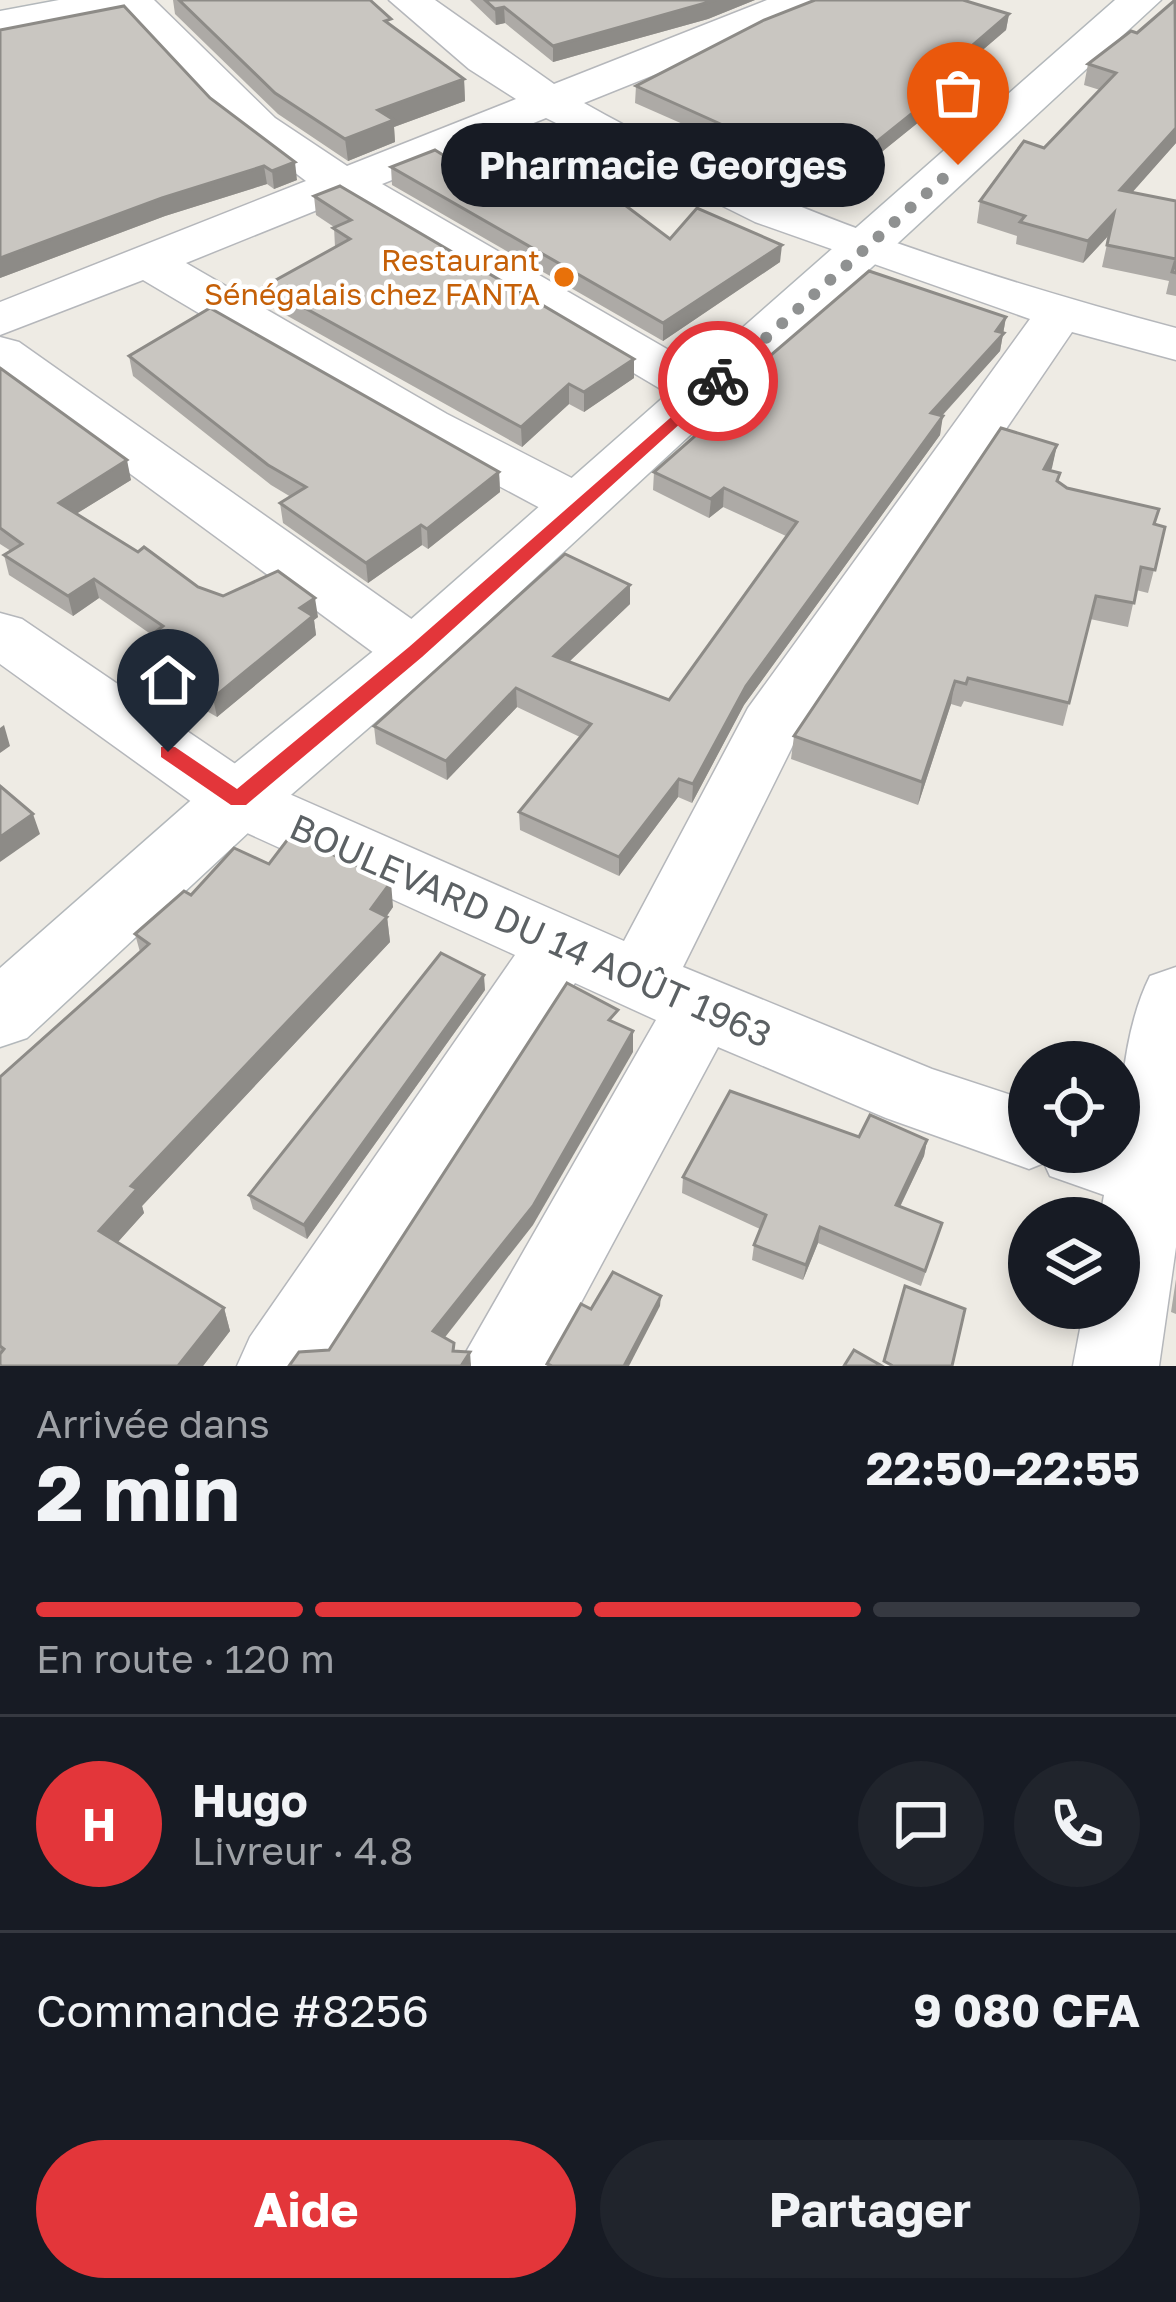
<!DOCTYPE html>
<html lang="fr">
<head>
<meta charset="utf-8">
<style>
  body { margin:0; font-family:"Golos Text",sans-serif; background:#20242c; color:#f1f3f6; height:100vh; display:flex; flex-direction:column; font-size:45px; white-space:nowrap }
  * { box-sizing:border-box; margin:0 }
  p { font-size:39px; color:#9ea1a6 }
  .icon { flex:none; width:66px; height:66px; fill:none; stroke:currentColor; stroke-width:2; stroke-linecap:round; stroke-linejoin:round }
  .map { position:relative; height:1366px; overflow:hidden }
  .sheet { display:flex; flex-direction:column; background:#171b24; flex:1 }
  .sheet>* { flex:none }
  .tools { position:absolute; left:1008px; top:1041px; display:grid; gap:24px }
  .tools a { display:grid; place-items:center; width:132px; height:132px; border-radius:50%; background:#171b24; box-shadow:0 6px 18px #0003; font-size:60px }
  .pin { position:absolute; display:grid; place-items:center; width:102px; height:102px; color:#fff; margin:-123px -51px; border-radius:50% 50% 50% 0; rotate:-45deg; box-shadow:0 0 12px #0007 }
  .pin .icon { rotate:45deg }
  .courier { position:absolute; display:grid; place-items:center; width:120px; height:120px; margin:-60px; border:9px solid #e3363a; border-radius:50%; background:#fff; color:#222; box-shadow:0 3px 15px #0007 }
  .bubble { position:absolute; height:84px; border-radius:42px; background:#171b24; box-shadow:0 6px 18px #0003; font-size:39px; font-weight:700; line-height:84px; text-align:center }
  .headline em { font-style:normal; font-weight:700 }
  .headline div { display:flex; flex-direction:column-reverse }
  .headline { display:flex; align-items:center; justify-content:space-between; height:204px; padding:0 36px }
  h1 { font-size:78px; font-weight:700; line-height:90px }
  .bar { display:grid; grid-template-columns:repeat(4,1fr); gap:18px 12px; align-content:center; height:144px; padding:0 36px }
  .bar i { height:15px; border-radius:9px; background:#363941 }
  .bar .on { background:#e3363a }
  .bar p { grid-column:span 4 }
  .line { display:flex; align-items:center; gap:30px; padding:0 36px; border-top:3px solid #363941 }
  .line div { flex:1 }
  .round { display:grid; place-items:center; flex:none; width:126px; height:126px; border-radius:63px; background:#20242c }
  .action { display:flex; gap:24px; margin-top:auto; padding:24px 36px }
  .action a { flex:1; height:138px; border-radius:72px; background:#e3363a; color:#fff; font-size:48px; font-weight:700; line-height:138px; text-align:center }
  .action a+a { background:#20242c; color:#f1f3f6 }
  .map>svg:first-child { display:block }
  .lines { fill:none; stroke-linecap:round; stroke-linejoin:round }
  .street-casing { stroke:#b5b7bb; stroke-width:3 }
  .secondary-casing { stroke:#b3b8bb; stroke-width:3 }
  .street { fill:#fff; fill-rule:evenodd }
  .secondary { fill:#fff; fill-rule:evenodd }
  .wall { fill:#adaaa6 }
  .shaded-wall { fill:#8d8b87 }
  .building { fill:#c9c6c1; stroke:#8d8b87; stroke-width:3 }
  .route { fill:#e3363a }
  .done { stroke:#8f9191; stroke-width:12; stroke-dasharray:0 21.6 }
  .food-dot { fill:#e8710a; stroke:#fff; stroke-width:4.5 }
  .labels { text-anchor:middle; dominant-baseline:central; stroke-width:9; stroke-linejoin:round; paint-order:stroke }
  .far-food-label { font-size:30px; fill:#c56008; stroke:#fff; text-anchor:end }
  .street-label { font-size:36px; fill:#5c6164; stroke:#fff }
</style>
</head>
<body>
<div class="map">
<svg width="1176" height="1366" viewBox="0 0 1176 1366">
  <rect width="100%" height="100%" fill="#eeebe4"/>
  <g class="lines">
    <defs>
      <g id="street">
        <path d="M111,0H154L275,118L347,166L516,99L469,69L389,0H435L554,84L767,0H824L818,9L584,103C768,207 973,274 1176,328V360L1072,332L799,733L683,967L932,1069L1029,1101V1152H1119C1119,1096 1125,1026 1150,976L1176,967V1247L1159,1366H1073L1084,1308H1119V1218H1100L1104,1195L1050,1176L1044,1163L1029,1169L886,1118L718,1047L547,1366H458L656,1020L575,983L329,1366H237L250,1337L515,955L214,818L0,664V613L22,619L262,782L624,941L748,708L1030,319L755,222L546,118L382,184L724,382L732,393L724,404L705,409L686,404L342,200L186,263L447,414L597,491L606,504L597,517L577,522L557,517L409,438L143,280L0,335V302L306,181L216,113Z"/>
        <polygon points="0,337 19,342 437,637 446,652 437,667 415,674 393,667 0,378"/>
      </g>
      <g id="secondary">
        <polygon points="59,0 149,0 143,9 128,13 0,37 0,11"/>
        <polygon points="1115,0 1161,0 438,668 263,819 27,1038 0,1047 0,968 213,781 392,636"/>
      </g>
    </defs>
    <use href="#street" class="street-casing"/>
    <use href="#secondary" class="secondary-casing"/>
    <use href="#street" class="street"/>
    <use href="#secondary" class="secondary"/>
  </g>
  <g class="wall">
    <polygon points="173,0 370,0 391,25 464,79 465,101 394,127 395,142 348,161 278,114 175,14"/>
    <polygon points="470,0 755,0 708,19 553,62 505,23 496,25"/>
    <polygon points="967,1 1009,14 1006,30 979,53 982,71 832,192 725,153 726,143 635,103 636,86"/>
    <polygon points="0,30 210,98 297,180 274,189 267,184 165,216 0,278"/>
    <polygon points="1137,33 1176,143 1132,192 1176,201 1176,296 1166,294 1169,281 1102,267 1109,235 1083,263 1016,244 1017,236 977,223 980,201 1044,148 1100,90 1084,85 1088,64"/>
    <polygon points="391,167 488,183 670,239 780,262 663,341 392,185"/>
    <polygon points="314,196 634,359 634,378 584,412 569,404 522,447 268,305 265,286 335,247 334,227 316,215"/>
    <polygon points="1006,317 1000,351 942,416 940,435 744,705 692,803 678,797 619,876 520,830 519,812 580,737 517,707 447,780 376,744 374,726 630,585 630,604 569,662 669,700 786,536 723,507 709,518 653,490 654,472 749,388 750,373"/>
    <polygon points="129,356 499,472 500,492 428,549 422,545 368,583 283,523 280,503 291,497 271,485 133,376"/>
    <polygon points="0,368 131,480 76,514 198,587 223,596 318,617 314,620 316,635 217,717 136,670 131,651 152,635 99,598 73,616 9,575 4,555 11,551 0,544"/>
    <polygon points="1057,445 1051,470 1058,482 1067,488 1155,524 1165,527 1148,593 1136,590 1128,627 1090,619 1063,726 964,701 961,707 951,704 918,805 791,759 794,736"/>
    <polygon points="269,864 393,907 387,916 390,942 142,1206 144,1213 118,1242 224,1308 230,1331 203,1366 0,1366 0,1077 140,952 135,934 191,895"/>
    <polygon points="485,990 307,1239 253,1209 249,1195"/>
    <polygon points="859,1137 927,1140 924,1156 900,1207 942,1223 921,1286 818,1243 803,1280 752,1260 754,1245 760,1229 682,1193 683,1177"/>
    <polygon points="1176,1279 1176,1314 1171,1312"/>
  </g>
  <g class="shaded-wall">
    <polygon points="716,0 755,0 708,19 553,62 553,46"/>
    <polygon points="504,7 505,23 496,25 495,9"/>
    <polygon points="1009,14 1006,30 964,66 967,50"/>
    <polygon points="985,55 982,71 832,192 834,176"/>
    <polygon points="464,79 465,101 394,127 395,142 348,161 345,139 378,110"/>
    <polygon points="1176,128 1176,143 1115,212 1120,190"/>
    <polygon points="295,162 297,180 274,189 272,171"/>
    <polygon points="264,166 267,184 165,216 0,278 0,258 162,198"/>
    <polygon points="1114,213 1109,235 1083,263 1088,241"/>
    <polygon points="782,245 780,262 663,341 663,323"/>
    <polygon points="1006,317 1000,351 928,431 931,413"/>
    <polygon points="634,359 634,378 584,412 584,392"/>
    <polygon points="569,384 569,404 522,447 521,427"/>
    <polygon points="943,416 940,435 744,705 692,803 693,784 746,686"/>
    <polygon points="1057,445 1052,468 1039,492 1044,469"/>
    <polygon points="127,460 131,480 63,522 59,503"/>
    <polygon points="499,472 500,492 428,549 427,529"/>
    <polygon points="724,488 723,507 709,518 711,499"/>
    <polygon points="421,525 422,545 368,583 366,563"/>
    <polygon points="94,579 99,598 73,616 68,596"/>
    <polygon points="630,585 630,604 555,675 554,656"/>
    <polygon points="315,598 318,617 314,620 316,635 217,717 213,698 300,608"/>
    <polygon points="955,681 951,704 918,805 922,782"/>
    <polygon points="516,688 517,707 447,780 446,761"/>
    <polygon points="4,725 10,746 0,753 0,728"/>
    <polygon points="679,779 678,797 619,876 619,857"/>
    <polygon points="33,814 40,834 0,862 0,837"/>
    <polygon points="391,882 393,907 383,921 387,917 390,942 142,1206 144,1213 107,1254 99,1231 131,1186 371,909"/>
    <polygon points="484,975 485,990 307,1239 304,1225"/>
    <polygon points="633,1031 633,1052 533,1225 435,1350 433,1331"/>
    <polygon points="927,1140 924,1156 893,1221 896,1205"/>
    <polygon points="820,1227 818,1243 803,1280 806,1265"/>
    <polygon points="661,1296 660,1306 629,1366 624,1366"/>
    <polygon points="224,1308 230,1331 203,1366 178,1366"/>
    <polygon points="470,1352 471,1366 461,1366"/>
  </g>
  <g class="building">
    <polygon points="179,0 370,0 391,19 385,21 464,79 378,110 394,120 345,139 275,93"/>
    <polygon points="485,0 716,0 553,46 504,7 495,9"/>
    <polygon points="815,0 963,0 1009,14 967,50 985,55 834,176 726,136 736,131 636,86 764,20"/>
    <polygon points="1175,0 1176,128 1120,190 1176,201 1176,273 1172,272 1176,259 1107,245 1114,213 1088,241 1020,222 1025,216 980,201 1024,141 1044,148 1116,73 1088,64 1131,31 1137,33"/>
    <polygon points="124,6 210,98 295,162 272,171 264,166 162,198 0,258 0,30"/>
    <polygon points="435,150 488,183 493,179 519,192 569,163 670,239 697,208 782,245 663,323 391,167"/>
    <polygon points="340,186 634,359 584,392 569,384 521,427 265,286 350,239 333,228 351,220 314,196"/>
    <polygon points="869,271 1006,317 996,331 1004,333 931,413 943,416 746,686 693,784 679,779 619,857 519,812 591,724 516,688 446,761 374,726 565,554 630,585 554,656 669,700 797,522 724,488 711,499 654,472 761,378 750,373"/>
    <polygon points="210,308 499,472 427,529 421,525 366,563 280,503 306,487 268,465 129,356"/>
    <polygon points="0,368 127,460 59,503 138,552 144,547 198,587 223,596 278,571 315,598 300,608 313,616 213,698 131,651 163,626 94,579 68,596 4,555 22,544 0,528"/>
    <polygon points="1001,428 1057,445 1044,469 1060,473 1057,481 1067,488 1159,509 1154,524 1165,527 1155,570 1141,567 1134,603 1096,596 1069,703 968,678 966,684 955,681 922,782 794,736"/>
    <polygon points="0,786 33,814 0,837"/>
    <polygon points="291,835 391,882 371,909 387,917 131,1186 137,1189 99,1231 224,1308 178,1366 2,1366 0,1365 0,1354 4,1349 0,1346 0,1077 149,944 135,934 184,891 191,895 234,848 269,864"/>
    <polygon points="441,953 484,975 304,1225 249,1195"/>
    <polygon points="567,983 618,1010 609,1020 633,1031 533,1206 433,1331 454,1343 453,1351 470,1352 461,1366 289,1366 299,1352 329,1350"/>
    <polygon points="730,1091 859,1137 870,1115 927,1140 896,1205 942,1223 925,1271 820,1227 806,1265 754,1245 766,1215 683,1177"/>
    <polygon points="613,1272 661,1296 624,1366 552,1366 547,1364 581,1304 591,1309"/>
    <polygon points="905,1286 965,1309 952,1366 893,1366 884,1361"/>
    <polygon points="854,1350 882,1366 844,1366"/>
  </g>
  <polygon class="route" points="718,376 724,384 422,657 246,805 231,805 161,757 161,747 175,747 237,789 409,647"/>
  <g class="lines">
    <polyline class="done" points="718,381 958,165"/>
  </g>
  <circle class="food-dot" cx="564" cy="277" r="12"/>
  <g class="labels">
    <g class="far-food-label">
      <text x="540" y="260">Restaurant<tspan x="540" dy="34">Sénégalais chez FANTA</tspan></text>
    </g>
    <g class="street-label">
      <text transform="translate(531 930) rotate(24)">BOULEVARD DU 14 AOÛT 1963</text>
    </g>
  </g>
</svg>
<div class="tools">
<a><svg class="icon" aria-label="locate" viewBox="0 0 24 24"><circle cx="12" cy="12" r="6"/><path d="M12 2v4M12 18v4M2 12h4M18 12h4"/></svg></a>
<a><svg class="icon" aria-label="layers" viewBox="0 0 24 24"><path d="M12 4l9 5-9 5-9-5zM3 14l9 5 9-5"/></svg></a>
</div>
<div class="pin" style="left:958px;top:165px;background:#ea580c"><svg class="icon" aria-label="bag" viewBox="0 0 24 24"><path d="M5 8h14l-1 12H6zM9 8a3 3 0 0 1 6 0"/></svg></div>
<div class="pin" style="left:168px;top:752px;background:#1f2937"><svg class="icon" aria-label="home" viewBox="0 0 24 24"><path d="M3 11l9-7 9 7M6 9v11h12V9"/></svg></div>
<div class="courier" style="left:718px;top:381px"><svg class="icon" aria-label="bike" viewBox="0 0 24 24"><circle cx="6" cy="16" r="4"/><circle cx="18" cy="16" r="4"/><path d="M6 16l4-8h5l3 8M10 8l3 8H6M13 5h3"/></svg></div>
<div class="bubble" style="left:441px;top:123px;width:444px">Pharmacie Georges</div>
</div>
<section class="sheet">
<div class="headline"><div><h1>2 min</h1><p>Arrivée dans</p></div><em>22:50–22:55</em></div>
<div class="bar"><i class="on"></i><i class="on"></i><i class="on"></i><i></i><p>En route · 120 m</p></div>
<div class="line" style="height:216px"><b class="round" style="background:#e3363a;color:#fff">H</b><div><b>Hugo</b><p>Livreur · 4.8</p></div><a class="round"><svg class="icon" aria-label="chat" viewBox="0 0 24 24"><path d="M4 5h16v11H9l-5 4z"/></svg></a><a class="round"><svg class="icon" aria-label="phone" viewBox="0 0 24 24"><path d="M5 4h4l2 5-3 2q2 4 5 5l2-3 5 2v4C11 20 4 13 5 4z"/></svg></a></div>
<div class="line" style="height:156px"><div>Commande #8256</div><b>9 080 CFA</b></div>
<div class="action"><a>Aide</a><a>Partager</a></div>
</section>
</body>
</html>
